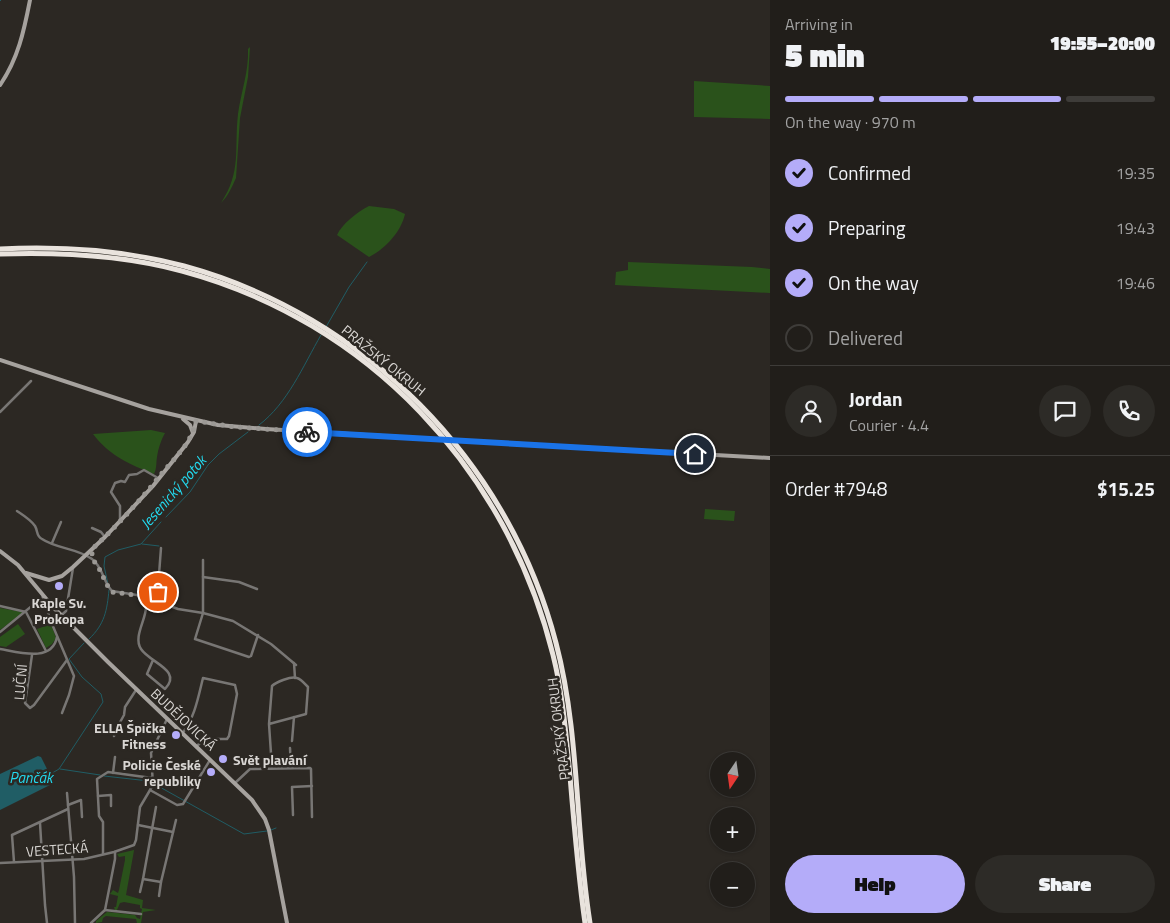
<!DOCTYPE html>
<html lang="en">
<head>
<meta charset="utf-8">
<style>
  body { margin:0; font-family:"Titillium Web",sans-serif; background:#2d2b27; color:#f1f3f6; height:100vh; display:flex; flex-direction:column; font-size:19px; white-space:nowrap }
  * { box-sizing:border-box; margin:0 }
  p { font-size:16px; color:#a2a2a2 }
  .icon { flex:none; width:28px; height:28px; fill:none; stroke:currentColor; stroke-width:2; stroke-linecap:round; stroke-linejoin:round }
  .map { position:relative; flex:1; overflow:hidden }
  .drawer { display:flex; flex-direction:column; background:#211e1a; width:400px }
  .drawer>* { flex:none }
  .needle { width:32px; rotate:193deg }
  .tools { position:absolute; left:710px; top:752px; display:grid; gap:10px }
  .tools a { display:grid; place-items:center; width:45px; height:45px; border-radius:50%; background:#211e1a; box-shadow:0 1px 4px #0004,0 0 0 1px #3e3c39; font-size:25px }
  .pin { position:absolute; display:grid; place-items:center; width:42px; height:42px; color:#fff; margin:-21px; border:2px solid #fff; border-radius:50%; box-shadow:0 1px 5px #0007 }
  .courier { position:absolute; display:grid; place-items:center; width:50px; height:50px; margin:-25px; border:4px solid #1a73e8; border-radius:50%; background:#fff; color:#222; box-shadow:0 1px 6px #0007 }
  .overview em { font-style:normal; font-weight:800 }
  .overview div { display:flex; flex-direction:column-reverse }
  .overview { display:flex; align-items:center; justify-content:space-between; height:85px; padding:0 15px }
  h1 { font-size:32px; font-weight:800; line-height:38px }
  .bar { display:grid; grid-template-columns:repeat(4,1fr); gap:8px 5px; align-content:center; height:60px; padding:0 15px }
  .bar i { height:6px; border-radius:4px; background:#3e3c39 }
  .bar .current { background:#b4acf9 }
  .bar p { grid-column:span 4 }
  .line { display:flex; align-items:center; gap:12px; padding:0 15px; border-top:1px solid #3e3c39 }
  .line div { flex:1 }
  .round { display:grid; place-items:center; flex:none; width:52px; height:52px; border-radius:26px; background:#2d2b27 }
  ol { padding:0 15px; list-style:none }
  li { display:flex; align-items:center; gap:15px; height:55px }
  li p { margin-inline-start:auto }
  li .icon { padding:5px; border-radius:50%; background:#b4acf9; color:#111; stroke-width:4 }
  li:last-child { color:#a2a2a2 }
  li i { width:28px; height:28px; border:2px solid #3e3c39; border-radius:50% }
  .primary-button { display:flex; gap:10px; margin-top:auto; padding:10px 15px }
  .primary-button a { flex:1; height:58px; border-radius:30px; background:#b4acf9; color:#111; font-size:20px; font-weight:800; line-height:58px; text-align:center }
  .primary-button a+a { background:#2d2b27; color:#f1f3f6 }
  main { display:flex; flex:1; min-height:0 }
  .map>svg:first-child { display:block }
  .green { fill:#2a521b }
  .water { fill:#205d65 }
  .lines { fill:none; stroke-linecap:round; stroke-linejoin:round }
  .stream { stroke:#205d65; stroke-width:1 }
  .street { stroke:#787674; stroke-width:2.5 }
  .secondary { stroke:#a6a29e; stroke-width:4 }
  .highway { stroke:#e9e3dd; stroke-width:5 }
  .secondary-bridge { stroke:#a6a29e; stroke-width:4 }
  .done { stroke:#9c9995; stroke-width:5; stroke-dasharray:0 9 }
  .route { stroke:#1a73e8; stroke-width:6 }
  .poi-dot { fill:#b4acf9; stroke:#2c2823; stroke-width:2 }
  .labels { text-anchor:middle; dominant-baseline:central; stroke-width:5; stroke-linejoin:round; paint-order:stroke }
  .street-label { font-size:14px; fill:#d9d6d3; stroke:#2c2823 }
  .poi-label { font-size:14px; font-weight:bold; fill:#d9d6d3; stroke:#2c2823; text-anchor:end }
  .water-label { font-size:15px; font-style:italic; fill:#23daef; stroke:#2c2823 }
</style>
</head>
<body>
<main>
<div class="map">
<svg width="770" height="923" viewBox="0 0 770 923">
  <rect width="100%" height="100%" fill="#2c2823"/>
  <g class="green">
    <path d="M250,47L248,77L240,118L236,178C232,187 228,196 221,203C242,171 234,149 238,114C241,92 249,71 248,49Z"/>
    <polygon points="694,81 770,86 770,119 694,117"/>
    <path d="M369,206L394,209L405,214C401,232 385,249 369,257L337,235C342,224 357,212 369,206Z"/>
    <polygon points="628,262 752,267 770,269 770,293 615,285 616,272 628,270"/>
    <path d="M151,430L165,433C161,440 158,449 157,457C156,463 157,468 154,474C129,464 110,456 93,434Z"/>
    <polygon points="705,509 735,511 734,521 704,519"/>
    <polygon points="0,608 22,612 22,613 0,630"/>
    <polygon points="18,624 25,634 6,647 0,646 0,637"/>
    <polygon points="51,624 56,638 52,644 46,648 37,629"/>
    <polygon points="135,845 126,895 143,900 142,908 156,910 143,912 141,923 137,923 136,919 106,916 103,918 102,922 96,923 96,921 107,912 135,915 137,918 140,919 142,909 140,908 140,905 124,902 120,903 117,910 115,910 114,907 116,907 118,896 110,894 113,890 118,893 119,890 125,860 125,856 119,857 117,854 134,850"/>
  </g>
  <polygon class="water" points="38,756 41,757 53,781 50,785 0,810 0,774"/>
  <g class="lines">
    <g class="stream">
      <polyline points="0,1 1,0"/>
      <polyline points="326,327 349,287 367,262"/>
      <path d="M259,425C288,403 303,366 321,335"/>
      <polyline points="166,517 190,492 208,465 219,454 248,432"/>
      <polyline points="142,544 159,546"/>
      <polyline points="108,584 104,566 105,557 118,550 141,544 161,522"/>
      <path d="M89,639C105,624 107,610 109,590"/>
      <polyline points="60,769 100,775"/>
      <polyline points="49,775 59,769 103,702 101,694 82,677 69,659 84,643"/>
      <polyline points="104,776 149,781 244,834 267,831"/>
      <polyline points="271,830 276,828"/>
    </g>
    <g class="street">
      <polyline points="0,412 31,381"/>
      <path d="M17,511C23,515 31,520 35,526C38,531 36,536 42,539C57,549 77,548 92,559C103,567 103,582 112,591L143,596L178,609L203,613L233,621L271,644L296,665"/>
      <polyline points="120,521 120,506 111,492 115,483 121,481 125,482 129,475 137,474 144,470 158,478"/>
      <polyline points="92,528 101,532 105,537"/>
      <polyline points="52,543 61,522"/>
      <polyline points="203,560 203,613 195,639 249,657 251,656 258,635"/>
      <polyline points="203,577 239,582 257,589"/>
      <path d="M143,596C144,599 146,604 146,607C146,620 133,637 141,649C150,663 183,670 165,689L147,674L153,660"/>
      <polyline points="157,601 161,548"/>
      <polyline points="0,606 26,612 46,651"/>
      <polyline points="46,607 52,624"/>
      <polyline points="0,632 44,596"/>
      <path d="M0,649C18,652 52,663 57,637"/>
      <polyline points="32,655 25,703 30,708 34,705 67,660"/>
      <polyline points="294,663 295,678"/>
      <polyline points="62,713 69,695 74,676 52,624 66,611 73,568"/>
      <path d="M269,724L306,714L308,687C305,684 301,679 297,678C291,676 276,682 272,686L269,724L272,768"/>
      <path d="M182,734C195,717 198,698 203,678L235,685L237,694L229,736L227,739H204L196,747"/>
      <polyline points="114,736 118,726 124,715 125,707 136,690"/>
      <polyline points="292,741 294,717"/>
      <polyline points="290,748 291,768"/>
      <polyline points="113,773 115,757"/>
      <polyline points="235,783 250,769 310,768 311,769 312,817"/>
      <polyline points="150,790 177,805 183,804 210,760"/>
      <polyline points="67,793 74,877 75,923"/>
      <polyline points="98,796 111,795 111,806"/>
      <polyline points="68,805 81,800 82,817"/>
      <polyline points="156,807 143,879 161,882 176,820"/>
      <polyline points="293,815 292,787 312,786"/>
      <polyline points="40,823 45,905 47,923"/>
      <polyline points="138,825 173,832"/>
      <polyline points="103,854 103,822 99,816 97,779 108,772 152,778"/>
      <polyline points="14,862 12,835 68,809"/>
      <polyline points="0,863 84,859 114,852 134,845 136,840 140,807 153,785 151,753 167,719"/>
      <polyline points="140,892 143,879"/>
      <polyline points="159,896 161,882"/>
      <polyline points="105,910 141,914"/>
      <polyline points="91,923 105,910 115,859 115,852"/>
    </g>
    <g class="secondary">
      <path d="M0,85C18,59 24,31 30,0"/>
      <polyline points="0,360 149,409 218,425 266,429 432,439"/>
      <polyline points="183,419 190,425 193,433"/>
      <polyline points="468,441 770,458"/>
      <polyline points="0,551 18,565 53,607 108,662 252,800 265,819 269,830 287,923"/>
      <polyline points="26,573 49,580 62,576 73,567 105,537 153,486 188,442 194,432 196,421"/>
    </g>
    <g class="highway">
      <path d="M0,249C62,246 124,250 184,266C364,315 509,461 556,643C580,734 575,830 590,923"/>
      <path d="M0,254C61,252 123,255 182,271C368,321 507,469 553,655C563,695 566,735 570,776C574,825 578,874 585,923"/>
    </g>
    <polyline class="secondary-bridge" points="432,439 468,441"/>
  </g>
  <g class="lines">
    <path class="done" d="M158,592L157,601L142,596L112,592C103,581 102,569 92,559V549C116,527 138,503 158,478C173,459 191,445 196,421L235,427L307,432"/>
    <polyline class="route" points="307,432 695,454"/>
  </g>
  <g class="poi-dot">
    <circle cx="59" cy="586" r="5"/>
    <circle cx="176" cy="735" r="5"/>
    <circle cx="223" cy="759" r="5"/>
    <circle cx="211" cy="772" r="5"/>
  </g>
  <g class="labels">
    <g class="street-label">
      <text transform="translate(384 360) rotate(39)">PRAŽSKÝ OKRUH</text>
      <text transform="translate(20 682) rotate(-85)">LUČNÍ</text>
      <text transform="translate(184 719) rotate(43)">BUDĚJOVICKÁ</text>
      <text transform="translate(558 729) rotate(-97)">PRAŽSKÝ OKRUH</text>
      <text transform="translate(57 849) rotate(-4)">VESTECKÁ</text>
    </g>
    <g class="poi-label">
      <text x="59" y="602" text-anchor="middle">Kaple Sv.<tspan x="59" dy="16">Prokopa</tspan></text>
      <text x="166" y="727">ELLA Špička<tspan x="166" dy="16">Fitness</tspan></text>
      <text x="233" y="759" text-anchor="start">Svět plavání</text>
      <text x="201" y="764">Policie České<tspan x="201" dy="16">republiky</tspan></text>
    </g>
    <g class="water-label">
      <text transform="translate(173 492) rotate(-49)">Jesenický potok</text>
      <text x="31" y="777">Pančák</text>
    </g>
  </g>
</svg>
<div class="tools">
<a><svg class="needle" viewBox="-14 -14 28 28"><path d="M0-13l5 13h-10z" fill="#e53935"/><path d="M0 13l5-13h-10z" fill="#a2a2a2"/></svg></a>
<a>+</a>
<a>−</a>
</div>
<div class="pin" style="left:158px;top:592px;background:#ea580c"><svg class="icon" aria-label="bag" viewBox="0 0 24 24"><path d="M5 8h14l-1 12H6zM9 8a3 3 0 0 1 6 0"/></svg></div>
<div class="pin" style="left:695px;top:454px;background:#1f2937"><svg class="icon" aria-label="home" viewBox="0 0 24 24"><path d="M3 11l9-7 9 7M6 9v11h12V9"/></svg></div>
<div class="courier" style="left:307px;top:432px"><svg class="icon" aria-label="bike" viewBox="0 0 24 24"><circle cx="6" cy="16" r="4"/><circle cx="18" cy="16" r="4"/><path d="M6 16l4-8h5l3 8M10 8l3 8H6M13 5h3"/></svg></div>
</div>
<section class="drawer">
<div class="overview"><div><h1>5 min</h1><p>Arriving in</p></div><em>19:55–20:00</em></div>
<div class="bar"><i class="current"></i><i class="current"></i><i class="current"></i><i></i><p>On the way · 970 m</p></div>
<ol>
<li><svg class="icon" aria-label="check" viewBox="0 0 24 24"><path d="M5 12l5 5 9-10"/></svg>Confirmed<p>19:35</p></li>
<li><svg class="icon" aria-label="check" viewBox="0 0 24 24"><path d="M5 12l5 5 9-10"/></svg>Preparing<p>19:43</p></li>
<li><svg class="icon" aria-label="check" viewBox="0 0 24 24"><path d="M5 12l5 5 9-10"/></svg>On the way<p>19:46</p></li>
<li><i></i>Delivered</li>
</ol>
<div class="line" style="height:90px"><a class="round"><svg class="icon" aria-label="person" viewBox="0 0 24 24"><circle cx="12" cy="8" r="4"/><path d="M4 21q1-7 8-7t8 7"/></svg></a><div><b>Jordan</b><p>Courier · 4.4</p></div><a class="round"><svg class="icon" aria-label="chat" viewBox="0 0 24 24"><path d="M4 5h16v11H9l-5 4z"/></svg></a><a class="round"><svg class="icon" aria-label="phone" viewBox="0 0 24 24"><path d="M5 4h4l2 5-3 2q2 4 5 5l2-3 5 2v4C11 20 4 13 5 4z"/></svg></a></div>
<div class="line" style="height:65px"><div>Order #7948</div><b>$15.25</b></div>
<div class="primary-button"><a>Help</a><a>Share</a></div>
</section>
</main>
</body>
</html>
